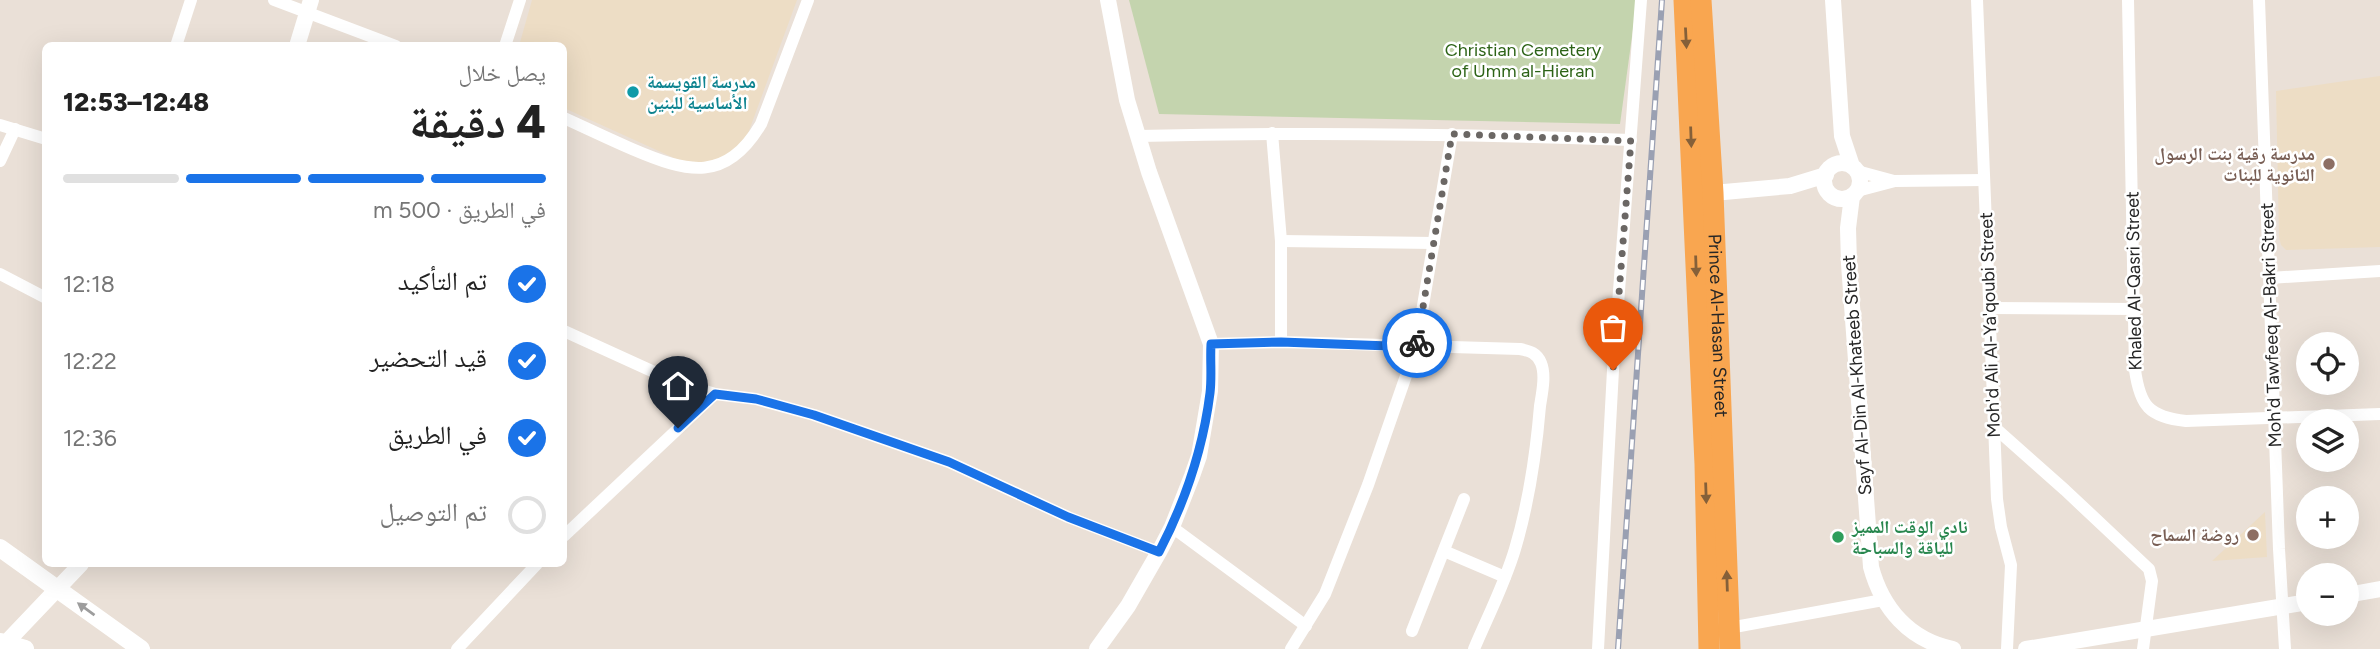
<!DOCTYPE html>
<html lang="ar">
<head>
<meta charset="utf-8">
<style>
  body { margin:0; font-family:Figtree,"Noto Naskh Arabic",sans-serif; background:#f2f2f2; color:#222; direction:rtl; height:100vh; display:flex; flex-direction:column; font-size:26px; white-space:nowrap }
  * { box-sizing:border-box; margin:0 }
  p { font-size:23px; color:#767676 }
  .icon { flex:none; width:38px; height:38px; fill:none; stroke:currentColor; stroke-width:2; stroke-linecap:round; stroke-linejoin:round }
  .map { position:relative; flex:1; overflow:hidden; direction:ltr }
  .sheet { position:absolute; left:42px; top:42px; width:525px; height:525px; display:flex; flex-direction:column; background:#fff; border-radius:10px; box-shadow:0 7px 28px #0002; direction:rtl }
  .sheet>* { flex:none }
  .tools { position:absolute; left:2296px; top:332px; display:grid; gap:14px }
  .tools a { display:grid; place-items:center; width:63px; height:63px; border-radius:50%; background:#fff; box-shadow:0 7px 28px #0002; font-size:35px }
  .pin { position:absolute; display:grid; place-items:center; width:60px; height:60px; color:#fff; margin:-72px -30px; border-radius:50% 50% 50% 0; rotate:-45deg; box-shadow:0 0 7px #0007 }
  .pin .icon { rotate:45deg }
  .courier { position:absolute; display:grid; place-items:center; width:70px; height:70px; margin:-35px; border:5px solid #1a73e8; border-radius:50%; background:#fff; color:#222; box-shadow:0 2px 9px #0007 }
  .headline em { font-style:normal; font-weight:800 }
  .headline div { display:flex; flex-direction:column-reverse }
  .headline { display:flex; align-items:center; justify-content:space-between; height:119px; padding:0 21px }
  h1 { font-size:46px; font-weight:800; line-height:52px }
  .bar { display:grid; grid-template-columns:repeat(4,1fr); gap:10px 7px; align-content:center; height:84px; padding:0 21px }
  .bar i { height:9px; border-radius:5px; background:#e0e0e0 }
  .bar .selected { background:#1a73e8 }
  .bar p { grid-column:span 4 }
  ol { padding:0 21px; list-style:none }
  li { display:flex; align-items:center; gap:21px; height:77px }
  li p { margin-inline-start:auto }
  li .icon { padding:7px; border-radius:50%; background:#1a73e8; color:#fff; stroke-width:4 }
  li:last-child { color:#767676 }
  li i { width:38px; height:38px; border:4px solid #e0e0e0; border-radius:50% }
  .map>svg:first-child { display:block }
  .education { fill:#edddc5 }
  .cemetery { fill:#c4d4ae }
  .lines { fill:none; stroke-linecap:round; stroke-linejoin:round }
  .minor { stroke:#fff; stroke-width:12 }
  .tertiary { stroke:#fff; stroke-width:16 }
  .secondary { stroke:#fff; stroke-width:18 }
  .trunk { stroke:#f9a650; stroke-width:21 }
  .rail-casing { stroke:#9aa0b2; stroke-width:6 }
  .rail { stroke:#fff; stroke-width:3.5; stroke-dasharray:10; stroke-linecap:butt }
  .oneway { fill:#856039 }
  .oneway2 { fill:#9d9d9d }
  .done { stroke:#6b6764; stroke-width:7; stroke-dasharray:0 12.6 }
  .route { stroke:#1a73e8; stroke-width:9 }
  .culture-dot { fill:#0f9aa8; stroke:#fff; stroke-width:2.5 }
  .education-dot { fill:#8d6e63; stroke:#fff; stroke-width:2.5 }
  .leisure-dot { fill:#2e9e5b; stroke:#fff; stroke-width:2.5 }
  .labels { text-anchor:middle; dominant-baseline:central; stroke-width:5; stroke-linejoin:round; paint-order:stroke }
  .park-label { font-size:18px; fill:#2d6317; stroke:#fff }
  .culture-label { font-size:18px; font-weight:bold; fill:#0d838f; stroke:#fff; text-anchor:start }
  .education-label { font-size:18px; font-weight:bold; fill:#785e54; stroke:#fff; text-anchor:end }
  .street-label { font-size:18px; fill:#262626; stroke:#fff }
  .leisure-label { font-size:18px; font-weight:bold; fill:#27864d; stroke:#fff; text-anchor:start }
</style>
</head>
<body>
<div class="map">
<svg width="2380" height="649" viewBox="0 0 2380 649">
  <rect width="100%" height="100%" fill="#eae0d7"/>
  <g class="education">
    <polygon points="532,0 797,0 746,139 726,156 709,162 683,162 564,108 564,46 519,46"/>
    <polygon points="2380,76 2380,247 2286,250 2281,245 2279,237 2276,91"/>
    <polygon points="2265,512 2267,557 2212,561"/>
  </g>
  <polygon class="cemetery" points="1129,0 1637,0 1620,124 1159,114"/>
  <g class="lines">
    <g class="minor">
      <polyline points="274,0 396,46"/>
      <polyline points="1977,0 1997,499 2001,527 2011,565 2007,649"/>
      <path d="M2128,0L2135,370C2140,406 2149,417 2186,421L2380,414"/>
      <polyline points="2259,0 2279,549 2285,649"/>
      <polyline points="176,46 191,0"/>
      <polyline points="505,46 520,0"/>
      <path d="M564,118C586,128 609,139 632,149C688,173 726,183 761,124L808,0"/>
      <polyline points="0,125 46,139"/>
      <polyline points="1272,133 1281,241 1281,342"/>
      <path d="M1139,136C1303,132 1467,134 1631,140"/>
      <polyline points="0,161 15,129"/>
      <polyline points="1857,171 1894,181"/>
      <polyline points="1857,191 1895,181 1984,180"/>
      <polyline points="1281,241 1434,243"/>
      <polyline points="0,274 46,298"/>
      <polyline points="2270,278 2380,271"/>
      <polyline points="1990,308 2134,309"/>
      <polyline points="564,331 676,382 715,394 756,399 814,415 949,462 1068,517 1159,552"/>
      <path d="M1211,344L1281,342L1520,349C1530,351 1537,353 1541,363C1546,375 1542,393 1540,406C1536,454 1529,502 1515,549C1505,583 1488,616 1474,649"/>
      <polyline points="1994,427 2065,490 2149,569 2152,581 2143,649"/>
      <polyline points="1172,527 1306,626"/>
      <polyline points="564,536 715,394"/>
      <polyline points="1444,551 1505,577"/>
      <polyline points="1729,628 1883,600"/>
      <polyline points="1412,631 1464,499"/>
      <polyline points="457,649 537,564"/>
      <polyline points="1291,649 1325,594 1368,485 1416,347 1452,134"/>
      <polyline points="1598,649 1613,370 1641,0"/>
    </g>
    <g class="tertiary">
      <polyline points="1833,0 1842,136 1852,166"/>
      <polyline points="297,46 311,0"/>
      <circle cx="1842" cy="181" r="18"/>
      <polyline points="1713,193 1790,186 1826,175"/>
      <path d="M1852,196L1848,228L1849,264L1871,567C1882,608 1909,640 1953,649"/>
      <polyline points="2347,595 2380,589"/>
      <polyline points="0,649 81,564"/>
      <polyline points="1097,649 1128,606 1159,552 1172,527 1192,476 1199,456 1210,391 1211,344 1149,172 1127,100 1108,0"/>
      <polyline points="2026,649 2308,602"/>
    </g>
    <g class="secondary">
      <polyline points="0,548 141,649"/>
      <polyline points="0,642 25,649"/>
    </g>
    <g class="trunk">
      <polyline points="1684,0 1705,464 1709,649"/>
      <path id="s1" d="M1701,0L1713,193L1730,649"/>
    </g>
    <defs>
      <polyline id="rail" points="1618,649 1662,0"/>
    </defs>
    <use href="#rail" class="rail-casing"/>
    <use href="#rail" class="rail"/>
  </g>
  <defs><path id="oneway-solid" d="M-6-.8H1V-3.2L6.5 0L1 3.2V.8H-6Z" transform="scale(1.75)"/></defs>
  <g class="oneway">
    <use href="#oneway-solid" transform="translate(1686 38) rotate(87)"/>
    <use href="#oneway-solid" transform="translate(1691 137) rotate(88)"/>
    <use href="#oneway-solid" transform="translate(1696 266) rotate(88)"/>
    <use href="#oneway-solid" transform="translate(1706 493) rotate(88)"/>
    <use href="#oneway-solid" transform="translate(1727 581) rotate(-92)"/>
  </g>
  <use class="oneway2" href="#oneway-solid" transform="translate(86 609) rotate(-144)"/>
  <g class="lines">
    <polyline class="done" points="1417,343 1452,134 1631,141 1613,370"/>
    <path class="route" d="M678,428L715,394L756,399L814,415L949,462L1068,517L1159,552C1185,502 1203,449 1210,393C1212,377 1210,360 1211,344L1281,342L1416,347L1417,343"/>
  </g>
  <circle class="culture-dot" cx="633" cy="92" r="7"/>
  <g class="education-dot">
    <circle cx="2329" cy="164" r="7"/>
    <circle cx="2253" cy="535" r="7"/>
  </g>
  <circle class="leisure-dot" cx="1838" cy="537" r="7"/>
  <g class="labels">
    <g class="park-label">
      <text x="1523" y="50">Christian Cemetery<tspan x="1523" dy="21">of Umm al-Hieran</tspan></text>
    </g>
    <g class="culture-label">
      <text x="647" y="82">مدرسة القويسمة<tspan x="647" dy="21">الأساسية للبنين</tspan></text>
    </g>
    <g class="education-label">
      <text x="2315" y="154">مدرسة رقية بنت الرسول<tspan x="2315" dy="21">الثانوية للبنات</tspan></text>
      <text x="2239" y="535">روضة السماح</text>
    </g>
    <g class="street-label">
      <text transform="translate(2134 281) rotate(-91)">Khaled Al-Qasri Street</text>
      <text stroke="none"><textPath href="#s1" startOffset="326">Prince Al-Hasan Street</textPath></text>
      <text transform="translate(1990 325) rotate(-92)">Moh'd Ali Al-Ya'qoubi Street</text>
      <text transform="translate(2271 325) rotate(-92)">Moh'd Tawfeeq Al-Bakri Street</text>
      <text transform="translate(1857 375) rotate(-94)">Sayf Al-Din Al-Khateeb Street</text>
    </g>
    <g class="leisure-label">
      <text x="1852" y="527">نادي الوقت المميز<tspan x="1852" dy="21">للياقة والسباحة</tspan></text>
    </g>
  </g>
</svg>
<div class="tools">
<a><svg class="icon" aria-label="locate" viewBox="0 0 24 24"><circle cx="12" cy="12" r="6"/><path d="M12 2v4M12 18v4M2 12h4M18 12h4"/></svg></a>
<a><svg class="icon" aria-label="layers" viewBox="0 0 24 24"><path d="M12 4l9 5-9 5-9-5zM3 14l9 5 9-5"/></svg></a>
<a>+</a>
<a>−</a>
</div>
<div class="pin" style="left:1613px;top:370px;background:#ea580c"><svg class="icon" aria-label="bag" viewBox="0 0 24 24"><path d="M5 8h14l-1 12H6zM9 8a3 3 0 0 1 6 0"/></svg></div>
<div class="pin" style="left:678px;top:428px;background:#1f2937"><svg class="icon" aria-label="home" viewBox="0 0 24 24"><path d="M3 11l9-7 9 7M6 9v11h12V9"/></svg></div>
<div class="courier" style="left:1417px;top:343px"><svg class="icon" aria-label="bike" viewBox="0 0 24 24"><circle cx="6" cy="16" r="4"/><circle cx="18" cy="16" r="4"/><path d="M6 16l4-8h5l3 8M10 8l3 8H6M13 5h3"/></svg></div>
<section class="sheet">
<div class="headline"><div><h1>4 دقيقة</h1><p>يصل خلال</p></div><em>12:48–12:53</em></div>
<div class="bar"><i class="selected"></i><i class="selected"></i><i class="selected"></i><i></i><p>في الطريق · 500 m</p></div>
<ol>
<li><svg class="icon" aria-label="check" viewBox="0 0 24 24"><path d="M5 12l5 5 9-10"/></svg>تم التأكيد<p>12:18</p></li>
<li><svg class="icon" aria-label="check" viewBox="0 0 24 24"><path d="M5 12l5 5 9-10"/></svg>قيد التحضير<p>12:22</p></li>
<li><svg class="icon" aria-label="check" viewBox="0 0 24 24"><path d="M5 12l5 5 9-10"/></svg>في الطريق<p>12:36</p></li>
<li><i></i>تم التوصيل</li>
</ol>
</section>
</div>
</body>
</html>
